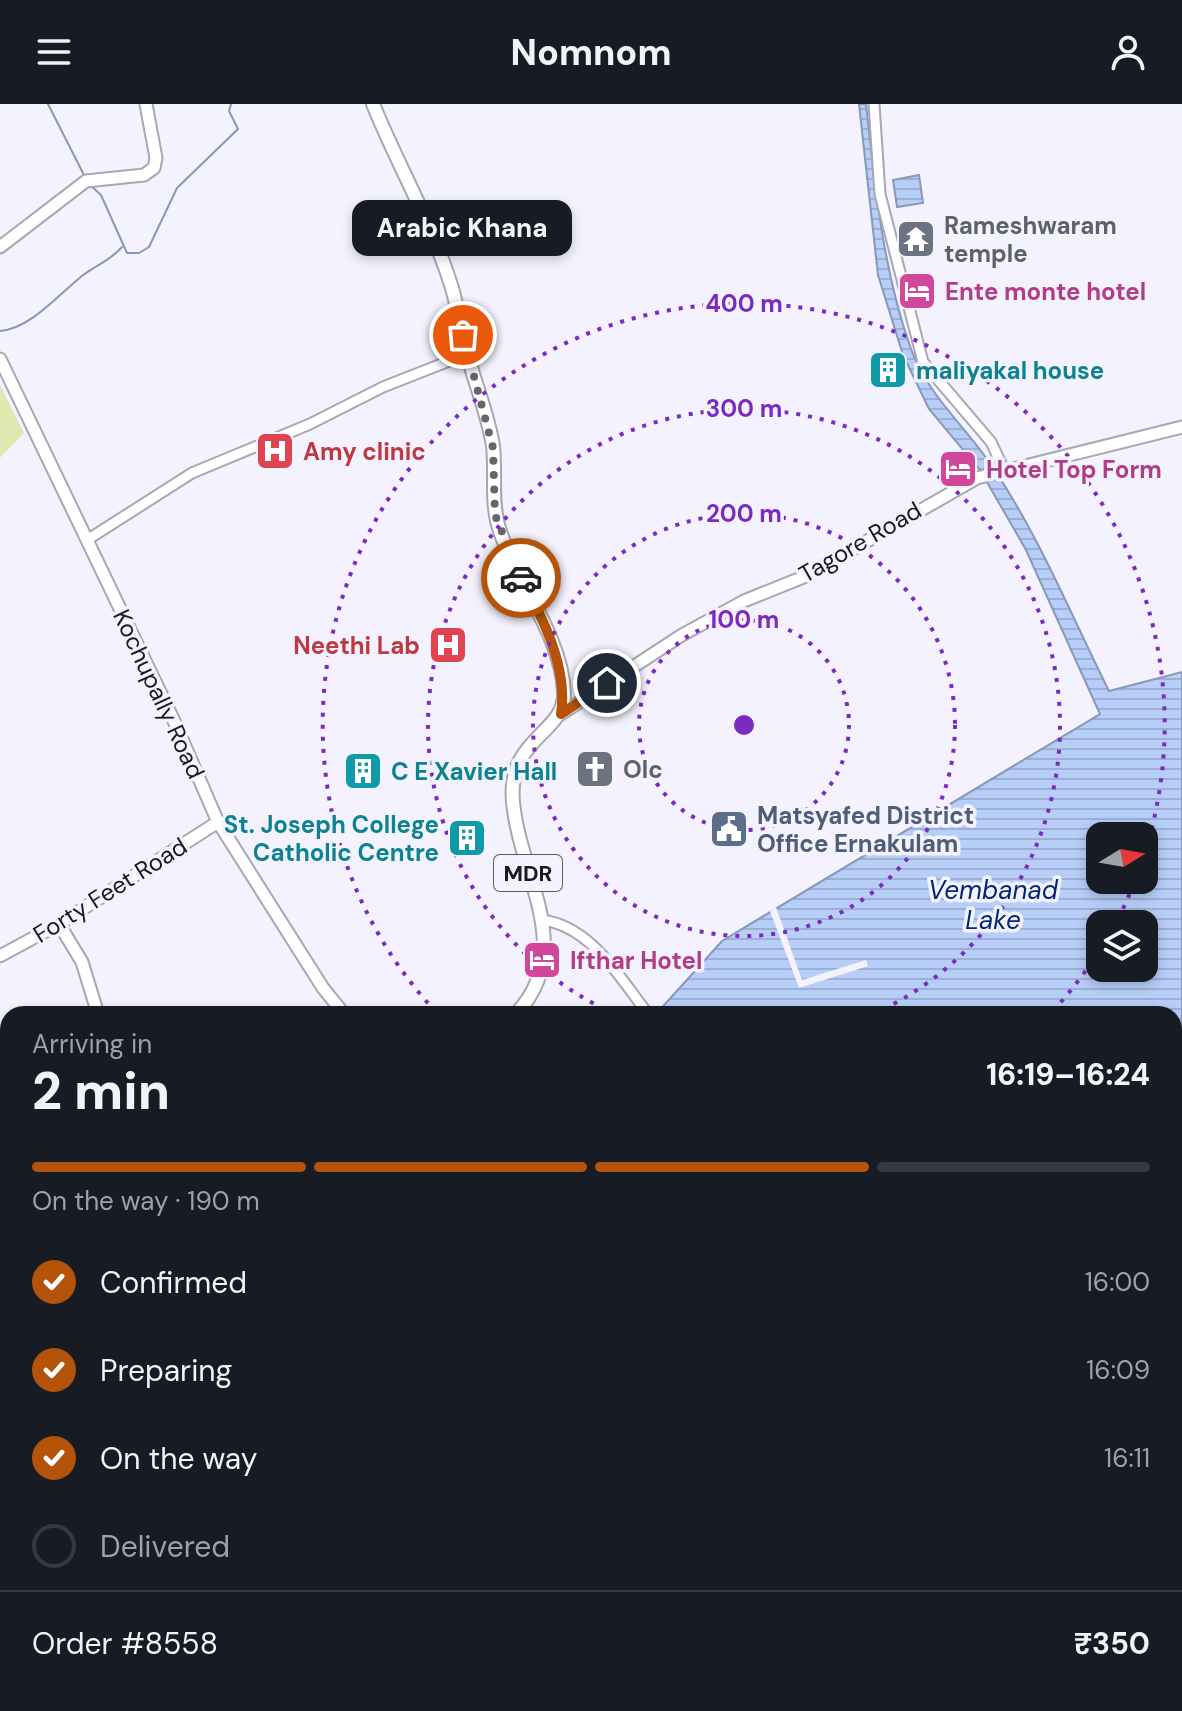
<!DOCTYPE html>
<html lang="en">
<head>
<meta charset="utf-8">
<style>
  body { margin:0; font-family:"DM Sans",sans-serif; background:#242831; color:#f1f3f6; height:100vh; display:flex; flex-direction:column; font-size:30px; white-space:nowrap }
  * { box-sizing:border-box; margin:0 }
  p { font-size:26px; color:#9ea1a6 }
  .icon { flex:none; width:44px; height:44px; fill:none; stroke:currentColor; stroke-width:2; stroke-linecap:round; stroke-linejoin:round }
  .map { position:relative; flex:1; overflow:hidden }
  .drawer { position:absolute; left:0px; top:902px; width:1182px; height:706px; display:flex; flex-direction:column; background:#171b24; border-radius:24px 24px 0 0; box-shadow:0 4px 12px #0003 }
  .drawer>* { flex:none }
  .needle { width:52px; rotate:79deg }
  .buttons { position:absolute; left:1086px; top:718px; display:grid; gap:16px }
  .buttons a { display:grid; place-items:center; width:72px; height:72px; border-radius:16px; background:#171b24; box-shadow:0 4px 12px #0003; font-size:40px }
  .pin { position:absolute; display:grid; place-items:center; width:68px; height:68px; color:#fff; margin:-34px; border:4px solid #fff; border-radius:50%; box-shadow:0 2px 8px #0007 }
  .courier { position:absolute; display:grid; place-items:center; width:80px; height:80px; margin:-40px; border:6px solid #b45309; border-radius:50%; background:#fff; color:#222; box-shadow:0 2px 10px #0007 }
  .bubble { position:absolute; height:56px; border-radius:16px; background:#171b24; box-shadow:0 4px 12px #0003; font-size:26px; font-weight:800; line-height:56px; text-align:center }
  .summary em { font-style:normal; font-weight:800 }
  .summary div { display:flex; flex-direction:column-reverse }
  .summary { display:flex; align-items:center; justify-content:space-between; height:136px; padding:0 32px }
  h1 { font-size:52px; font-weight:800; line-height:60px }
  .bar { display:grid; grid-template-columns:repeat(4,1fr); gap:12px 8px; align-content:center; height:96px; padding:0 32px }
  .bar i { height:10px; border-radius:6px; background:#363941 }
  .bar .on { background:#b45309 }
  .bar p { grid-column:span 4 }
  .line { display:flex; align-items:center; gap:20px; padding:0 32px; border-top:2px solid #363941 }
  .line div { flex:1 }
  ol { padding:0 32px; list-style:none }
  li { display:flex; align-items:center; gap:24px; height:88px }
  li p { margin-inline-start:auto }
  li .icon { padding:8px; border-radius:50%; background:#b45309; color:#fff; stroke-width:4 }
  li:last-child { color:#9ea1a6 }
  li i { width:44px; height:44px; border:4px solid #363941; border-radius:50% }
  header { display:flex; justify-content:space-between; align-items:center; height:104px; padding:0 32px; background:#171b24; font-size:36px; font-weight:800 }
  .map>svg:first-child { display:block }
  .garden { fill:#e0e8b1 }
  .water { fill:url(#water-rules); stroke:#8898b6; stroke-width:2; fill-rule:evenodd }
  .pier { fill:#f3f2fe }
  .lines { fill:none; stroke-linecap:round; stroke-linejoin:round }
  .stream { stroke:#8898b6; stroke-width:2 }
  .tertiary-casing { stroke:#a8a7b2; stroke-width:13 }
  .secondary-casing { stroke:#a8a7b2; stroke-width:15 }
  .primary-casing { stroke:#a8a7b2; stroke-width:16 }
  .trunk-casing { stroke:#a8a7b2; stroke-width:16 }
  .tertiary { stroke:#fff; stroke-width:9 }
  .secondary { stroke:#fff; stroke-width:11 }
  .primary { stroke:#fff; stroke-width:12 }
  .trunk { stroke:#fff; stroke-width:12 }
  .rail-casing { stroke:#74747b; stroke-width:5 }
  .rail { stroke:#f3f2fe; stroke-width:2; stroke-dasharray:6; stroke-linecap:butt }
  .done { stroke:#65656c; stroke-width:8; stroke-dasharray:0 14.4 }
  .route { stroke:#b45309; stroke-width:10 }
  .ring { fill:none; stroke:#7b2cbf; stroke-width:4; stroke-dasharray:4 8 }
  .labels { text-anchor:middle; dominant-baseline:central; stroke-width:7; stroke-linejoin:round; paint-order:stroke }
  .shield { fill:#f3f2fe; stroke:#5a5a60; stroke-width:2 }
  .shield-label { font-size:22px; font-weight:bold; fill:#19191d }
  .worship-label { font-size:24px; font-weight:bold; fill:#5b616d; stroke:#f3f2fe; text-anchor:start }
  .hotel-label { font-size:24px; font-weight:bold; fill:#b23c85; stroke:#f3f2fe; text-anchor:start }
  .culture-label { font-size:24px; font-weight:bold; fill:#0d838f; stroke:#f3f2fe; text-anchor:start }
  .health-label { font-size:24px; font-weight:bold; fill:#be3a42; stroke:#f3f2fe; text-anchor:start }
  .street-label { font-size:24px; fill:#19191d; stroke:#f3f2fe }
  .service-label { font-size:24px; font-weight:bold; fill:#4e5e75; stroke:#f3f2fe; text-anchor:start }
  .water-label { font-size:26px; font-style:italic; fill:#032974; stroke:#f3f2fe }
  .centre { fill:#7b2cbf; stroke:#f3f2fe; stroke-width:4 }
  .ring-label { font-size:24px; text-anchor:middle; font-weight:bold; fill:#7b2cbf; stroke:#f3f2fe; stroke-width:7; stroke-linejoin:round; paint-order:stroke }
</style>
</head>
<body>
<header><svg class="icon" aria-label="menu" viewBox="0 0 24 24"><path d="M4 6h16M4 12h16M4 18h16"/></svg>Nomnom<svg class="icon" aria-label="person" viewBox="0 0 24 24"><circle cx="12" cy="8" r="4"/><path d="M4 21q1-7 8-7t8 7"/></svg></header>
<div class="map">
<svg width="1182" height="1607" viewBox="0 0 1182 1607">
  <defs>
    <pattern id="water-rules" width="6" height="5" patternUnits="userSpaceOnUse" patternTransform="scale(2)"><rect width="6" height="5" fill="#b7cef8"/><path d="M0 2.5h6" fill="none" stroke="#9db0d4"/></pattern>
  </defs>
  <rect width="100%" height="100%" fill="#f3f2fe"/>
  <polygon class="garden" points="0,281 24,329 0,354"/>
  <g class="water">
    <path d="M859,0H866C875,82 883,167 911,245C928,292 968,325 994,365C1040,434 1072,513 1109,587L1182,568V1186L1174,1192V910H656L722,837L1100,610L1026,446L980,366L929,305L903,251L878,171ZM1100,732H1144V776H1100ZM1100,820H1144V864H1100Z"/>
    <polygon points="919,71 923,99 897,103 893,76"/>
    <polygon points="206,1600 802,1600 798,1607 202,1607"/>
  </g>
  <polygon class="pier" points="776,803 802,876 866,856 868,862 799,884 770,807"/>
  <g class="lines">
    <g class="stream">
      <polyline points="48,0 84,71"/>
      <polyline points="89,80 101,91 127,149 139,149 149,143 177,84 238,25 229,7 231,0"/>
      <path d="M0,227C31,224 58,191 82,172C96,161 110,157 122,143"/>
      <polyline points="0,1274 8,1275"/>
      <polyline points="180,1600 188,1607"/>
    </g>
    <defs>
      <g id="tertiary">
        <polyline points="874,0 880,90 923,258 991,338 1005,368"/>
        <polyline points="87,436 192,369 310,320 383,283 467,250"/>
        <path d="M542,816C591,822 620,874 648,910"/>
        <polyline points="1114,1607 1118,1600"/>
      </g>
      <g id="secondary">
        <polyline points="0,143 86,77 144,71 154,64 156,54 146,0"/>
        <polyline points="0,255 174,617 218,718 323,884 344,910"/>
        <polyline points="561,610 682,531 744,497 806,472 977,374 1182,323"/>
        <polyline points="59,820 82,858 98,910"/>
        <polyline points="0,852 59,820 218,718"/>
      </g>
      <g id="primary">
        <path d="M373,0C398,62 432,119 452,184C458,205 461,227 467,249C475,280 488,310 493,342C496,368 491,395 498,421C514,475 562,531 564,589C565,630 507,633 513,698C520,773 577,845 516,910"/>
        <polyline points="505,1600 517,1607"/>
        <polyline points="60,1607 62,1600"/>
      </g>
      <g id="trunk">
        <polyline points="1174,1445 1182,1431"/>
        <polyline points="883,1607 891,1600"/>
      </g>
    </defs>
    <use href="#tertiary" class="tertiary-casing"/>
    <use href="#secondary" class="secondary-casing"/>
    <use href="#primary" class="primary-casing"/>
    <use href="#trunk" class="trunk-casing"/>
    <use href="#tertiary" class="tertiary"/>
    <use href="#secondary" class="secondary"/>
    <use href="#primary" class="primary"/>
    <use href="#trunk" class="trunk"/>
    <defs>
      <polyline id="rail" points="1174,1607 1182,1597"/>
    </defs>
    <use href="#rail" class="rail-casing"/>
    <use href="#rail" class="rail"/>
  </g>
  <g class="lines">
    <polyline class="done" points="463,231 493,344 495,411 521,474"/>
    <path class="route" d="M521,474C543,514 568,564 561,610L607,579"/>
  </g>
  <g class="ring">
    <circle cx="744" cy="621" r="105"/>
    <circle cx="744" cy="621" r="211"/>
    <path d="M615 910A316 316 0 1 1 873 910"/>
    <path d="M1134 779A421 421 0 0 1 1116 819M1099 847A421 421 0 0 1 1052 908M436 908A421 421 0 1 1 1144 751"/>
  </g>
  <defs>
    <symbol id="temple-square" viewBox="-11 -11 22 22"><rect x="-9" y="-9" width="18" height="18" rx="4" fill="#6b7280" stroke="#f3f2fe"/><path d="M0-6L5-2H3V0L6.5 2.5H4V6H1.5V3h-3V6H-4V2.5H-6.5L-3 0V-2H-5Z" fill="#fff"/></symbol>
    <symbol id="hotel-square" viewBox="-11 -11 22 22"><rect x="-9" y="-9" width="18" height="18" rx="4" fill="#d1479c" stroke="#f3f2fe"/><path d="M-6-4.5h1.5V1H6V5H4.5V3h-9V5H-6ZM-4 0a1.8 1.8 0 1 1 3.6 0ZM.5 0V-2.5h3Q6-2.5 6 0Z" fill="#fff"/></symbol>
    <symbol id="building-square" viewBox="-11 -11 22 22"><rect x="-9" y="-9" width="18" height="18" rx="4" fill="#0f9aa8" stroke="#f3f2fe"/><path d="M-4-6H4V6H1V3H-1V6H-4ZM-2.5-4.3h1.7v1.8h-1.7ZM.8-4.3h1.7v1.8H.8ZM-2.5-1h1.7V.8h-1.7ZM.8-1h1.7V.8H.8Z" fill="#fff"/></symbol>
    <symbol id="hospital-square" viewBox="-11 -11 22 22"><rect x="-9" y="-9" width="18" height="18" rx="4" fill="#e0444e" stroke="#f3f2fe"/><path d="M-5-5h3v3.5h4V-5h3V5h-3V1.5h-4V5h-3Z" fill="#fff"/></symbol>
    <symbol id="church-square" viewBox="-11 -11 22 22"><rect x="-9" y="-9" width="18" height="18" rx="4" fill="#6b7280" stroke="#f3f2fe"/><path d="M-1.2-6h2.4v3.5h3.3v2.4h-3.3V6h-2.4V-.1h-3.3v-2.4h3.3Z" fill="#fff"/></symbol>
    <symbol id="civic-square" viewBox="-11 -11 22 22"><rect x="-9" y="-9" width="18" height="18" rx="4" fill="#5c6f8a" stroke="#f3f2fe"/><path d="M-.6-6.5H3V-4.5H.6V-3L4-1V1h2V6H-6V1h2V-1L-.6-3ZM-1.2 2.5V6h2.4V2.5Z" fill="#fff"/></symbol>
  </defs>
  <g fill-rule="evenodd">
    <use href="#temple-square" x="894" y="113" width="44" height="44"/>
    <use href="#hotel-square" x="895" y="165" width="44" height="44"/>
    <use href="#building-square" x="866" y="244" width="44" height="44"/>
    <use href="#hospital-square" x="253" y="325" width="44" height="44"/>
    <use href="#hotel-square" x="936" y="343" width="44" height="44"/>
    <use href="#hospital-square" x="426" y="519" width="44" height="44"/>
    <use href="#church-square" x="573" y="643" width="44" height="44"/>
    <use href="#building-square" x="341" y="645" width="44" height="44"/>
    <use href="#civic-square" x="707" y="703" width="44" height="44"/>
    <use href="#building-square" x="445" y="712" width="44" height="44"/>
    <use href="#hotel-square" x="520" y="834" width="44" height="44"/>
  </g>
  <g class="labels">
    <rect class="shield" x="494" y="751" width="68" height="36" rx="6"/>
    <g class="shield-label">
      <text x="528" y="769">MDR</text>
    </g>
    <g class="worship-label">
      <text x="944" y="121">Rameshwaram<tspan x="944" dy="28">temple</tspan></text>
      <text x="623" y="665">Olc</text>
    </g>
    <g class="hotel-label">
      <text x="945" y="187">Ente monte hotel</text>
      <text x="986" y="365">Hotel Top Form</text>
      <text x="570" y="856">Ifthar Hotel</text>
    </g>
    <g class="culture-label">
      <text x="916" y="266">maliyakal house</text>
      <text x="391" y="667">C E Xavier Hall</text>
      <text x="439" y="720" text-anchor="end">St. Joseph College<tspan x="439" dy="28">Catholic Centre</tspan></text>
    </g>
    <g class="health-label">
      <text x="303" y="347">Amy clinic</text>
      <text x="420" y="541" text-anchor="end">Neethi Lab</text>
    </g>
    <g class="street-label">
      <text transform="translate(860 438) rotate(-30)">Tagore Road</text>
      <text transform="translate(159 590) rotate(65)">Kochupally Road</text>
      <text transform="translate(110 786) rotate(-32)">Forty Feet Road</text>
    </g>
    <g class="service-label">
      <text x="757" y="711">Matsyafed District<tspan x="757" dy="28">Office Ernakulam</tspan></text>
    </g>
    <g class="water-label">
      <text x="993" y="786">Vembanad<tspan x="993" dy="30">Lake</tspan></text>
    </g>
  </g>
  <circle cx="744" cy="621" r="12" class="centre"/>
  <g class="ring-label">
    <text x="744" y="208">400 m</text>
    <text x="744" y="313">300 m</text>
    <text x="744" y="418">200 m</text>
    <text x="744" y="524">100 m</text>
  </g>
</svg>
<div class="buttons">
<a><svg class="needle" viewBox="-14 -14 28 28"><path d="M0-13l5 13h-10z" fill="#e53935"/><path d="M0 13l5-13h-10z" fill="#9ea1a6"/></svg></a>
<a><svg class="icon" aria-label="layers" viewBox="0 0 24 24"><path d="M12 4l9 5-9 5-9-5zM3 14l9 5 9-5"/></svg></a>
</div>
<div class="pin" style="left:463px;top:231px;background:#ea580c"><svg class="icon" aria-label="bag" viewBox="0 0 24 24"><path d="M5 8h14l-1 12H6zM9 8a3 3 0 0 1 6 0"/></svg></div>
<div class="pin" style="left:607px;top:579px;background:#1f2937"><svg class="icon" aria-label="home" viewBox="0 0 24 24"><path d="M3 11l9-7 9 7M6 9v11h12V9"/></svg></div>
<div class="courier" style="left:521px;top:474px"><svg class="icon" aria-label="car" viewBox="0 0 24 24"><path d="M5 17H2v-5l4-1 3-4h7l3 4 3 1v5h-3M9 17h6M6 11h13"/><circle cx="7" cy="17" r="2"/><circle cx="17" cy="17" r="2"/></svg></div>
<div class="bubble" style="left:352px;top:96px;width:220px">Arabic Khana</div>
<section class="drawer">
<div class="summary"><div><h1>2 min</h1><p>Arriving in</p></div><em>16:19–16:24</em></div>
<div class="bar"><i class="on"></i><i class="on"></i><i class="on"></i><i></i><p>On the way · 190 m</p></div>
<ol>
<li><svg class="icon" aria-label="check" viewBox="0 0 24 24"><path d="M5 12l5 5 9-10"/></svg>Confirmed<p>16:00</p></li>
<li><svg class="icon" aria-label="check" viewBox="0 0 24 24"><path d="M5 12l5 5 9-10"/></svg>Preparing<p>16:09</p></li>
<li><svg class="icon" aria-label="check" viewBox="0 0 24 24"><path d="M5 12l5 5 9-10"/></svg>On the way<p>16:11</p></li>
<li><i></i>Delivered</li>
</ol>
<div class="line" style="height:104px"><div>Order #8558</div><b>₹350</b></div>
</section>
</div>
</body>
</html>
